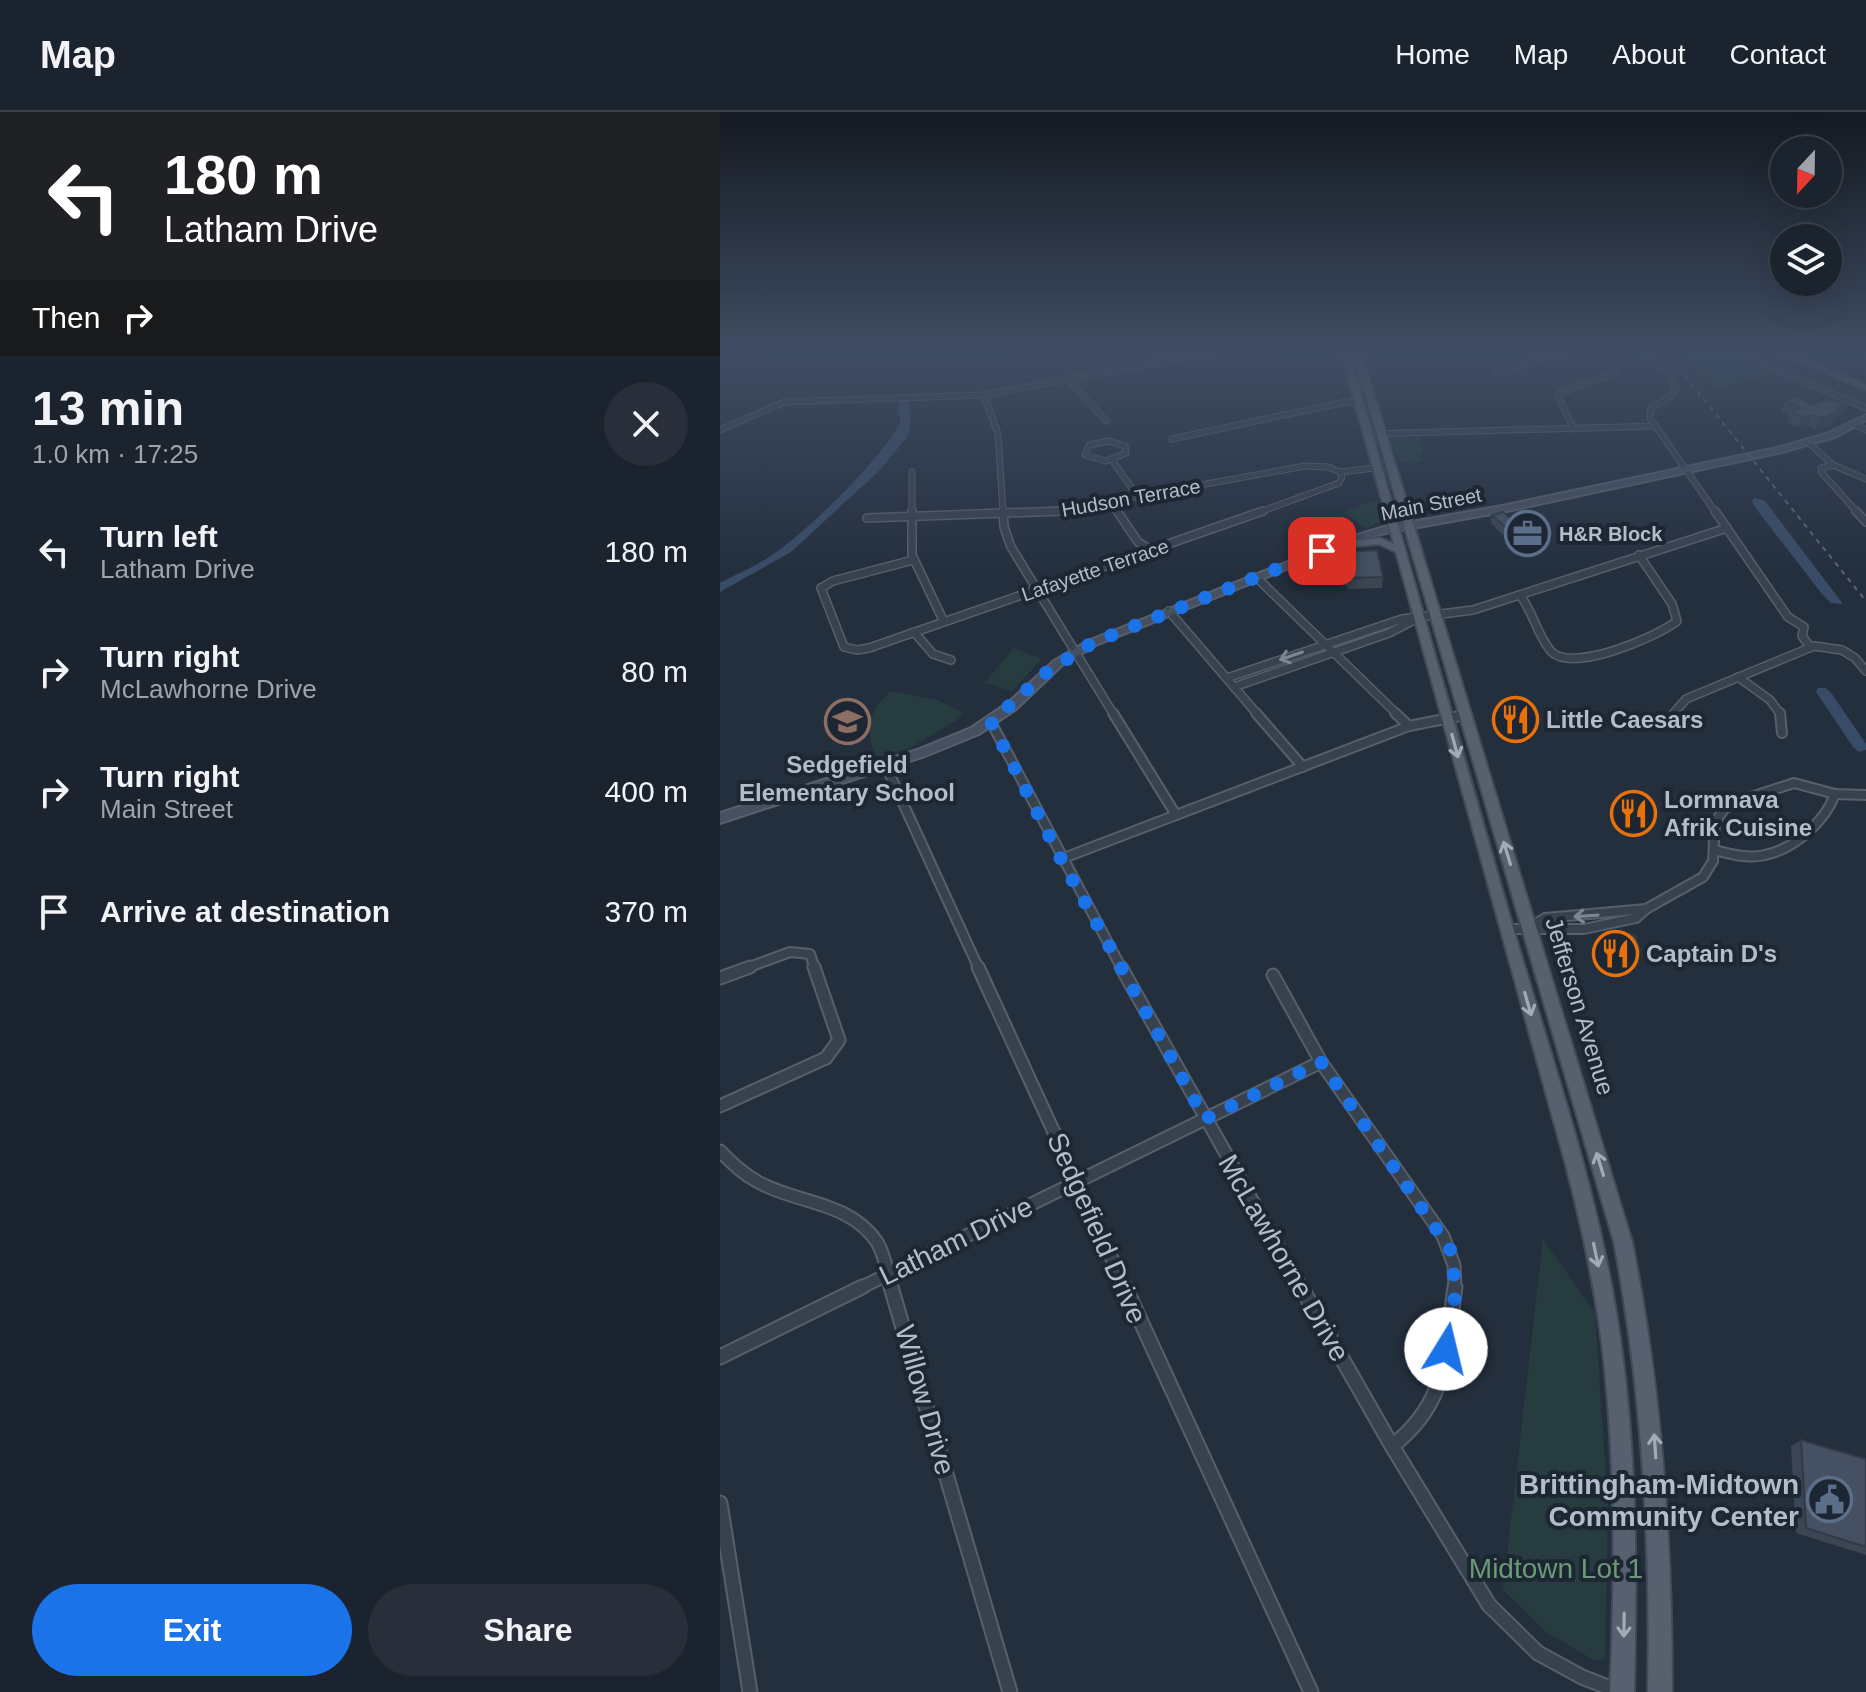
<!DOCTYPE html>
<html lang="en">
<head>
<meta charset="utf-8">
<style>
  body { margin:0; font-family:Arial,sans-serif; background:#282f3a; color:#f1f3f6; height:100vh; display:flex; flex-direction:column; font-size:30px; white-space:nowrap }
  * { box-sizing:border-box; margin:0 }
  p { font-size:26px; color:#a0a4aa }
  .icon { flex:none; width:44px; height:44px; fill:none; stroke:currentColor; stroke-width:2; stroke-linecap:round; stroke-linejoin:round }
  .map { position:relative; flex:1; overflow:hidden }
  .side { display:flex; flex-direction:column; background:#1b232e; width:720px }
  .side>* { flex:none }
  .guide { background:#202124; color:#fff; overflow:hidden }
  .needle { width:52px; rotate:202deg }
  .tools { position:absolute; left:1050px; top:24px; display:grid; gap:16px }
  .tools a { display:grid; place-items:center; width:72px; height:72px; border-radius:50%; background:#1b232e; box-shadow:0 8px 32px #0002,0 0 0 2px #39404a; font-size:40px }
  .pin { position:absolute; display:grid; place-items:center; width:68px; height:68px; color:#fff; margin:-34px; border-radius:16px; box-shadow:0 4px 12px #0006 }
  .me { position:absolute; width:88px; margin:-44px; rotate:9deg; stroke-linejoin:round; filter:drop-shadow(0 0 6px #0008) }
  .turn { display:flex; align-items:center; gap:28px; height:168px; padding:0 32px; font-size:36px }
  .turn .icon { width:104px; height:104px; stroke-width:2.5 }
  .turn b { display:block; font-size:56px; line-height:68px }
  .then { display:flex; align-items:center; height:76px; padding:0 32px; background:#0003; gap:16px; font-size:30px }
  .round { display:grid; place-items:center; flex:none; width:84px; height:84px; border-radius:42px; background:#282f3a }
  .head { display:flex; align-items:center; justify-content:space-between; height:136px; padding:0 32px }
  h1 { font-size:48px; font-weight:700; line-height:60px }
  .cta { display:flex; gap:16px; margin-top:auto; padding:16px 32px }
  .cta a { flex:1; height:92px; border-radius:48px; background:#1a73e8; color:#fff; font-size:32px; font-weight:700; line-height:92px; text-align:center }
  .cta a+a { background:#282f3a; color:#f1f3f6 }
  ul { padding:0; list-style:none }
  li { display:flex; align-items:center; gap:24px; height:120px; padding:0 32px }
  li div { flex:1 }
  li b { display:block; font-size:30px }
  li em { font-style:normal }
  header { display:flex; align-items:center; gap:48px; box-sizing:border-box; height:112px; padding:0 40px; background:#1b232e; border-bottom:2px solid #39404a }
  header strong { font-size:38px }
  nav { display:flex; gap:44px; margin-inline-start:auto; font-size:28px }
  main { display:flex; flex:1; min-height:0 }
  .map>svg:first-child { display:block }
</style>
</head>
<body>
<header>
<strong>Map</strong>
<nav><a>Home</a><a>Map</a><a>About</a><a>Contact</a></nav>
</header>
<main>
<section class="side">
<div class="guide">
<div class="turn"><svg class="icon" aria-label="left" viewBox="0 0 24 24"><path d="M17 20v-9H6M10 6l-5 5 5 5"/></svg><div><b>180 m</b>Latham Drive</div></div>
<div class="then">Then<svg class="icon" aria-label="right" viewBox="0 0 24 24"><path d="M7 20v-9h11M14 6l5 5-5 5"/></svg></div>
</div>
<div class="head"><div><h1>13 min</h1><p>1.0 km · 17:25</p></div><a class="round"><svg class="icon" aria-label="close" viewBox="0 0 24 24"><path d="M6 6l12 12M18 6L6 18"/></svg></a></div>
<ul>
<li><svg class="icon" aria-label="left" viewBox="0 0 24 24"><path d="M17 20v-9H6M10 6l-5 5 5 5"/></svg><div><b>Turn left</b><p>Latham Drive</p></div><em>180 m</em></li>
<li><svg class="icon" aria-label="right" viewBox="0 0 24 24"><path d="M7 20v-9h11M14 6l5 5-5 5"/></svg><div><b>Turn right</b><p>McLawhorne Drive</p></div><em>80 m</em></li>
<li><svg class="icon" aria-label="right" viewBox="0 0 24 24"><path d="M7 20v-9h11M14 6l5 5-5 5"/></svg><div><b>Turn right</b><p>Main Street</p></div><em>400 m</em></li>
<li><svg class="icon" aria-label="arrive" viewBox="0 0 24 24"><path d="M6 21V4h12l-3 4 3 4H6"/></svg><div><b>Arrive at destination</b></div><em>370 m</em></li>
</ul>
<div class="cta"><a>Exit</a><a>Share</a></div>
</section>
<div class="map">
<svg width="1146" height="1580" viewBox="0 0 1146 1580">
  <rect width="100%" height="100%" fill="#242f3e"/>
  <g fill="#263c3f">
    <path d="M961,240h51l44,21 -12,3 8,5 -4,2 -13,-4 -40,11z"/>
    <path d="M698,324l6,16 -3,1v5l4,3 -27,1 -8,-25z"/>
    <path d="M658,387l6,21 -19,8 -21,-16z"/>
    <path d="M293,536l29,11 -30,32 -27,-8z"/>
    <path d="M170,579l48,9 24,12 -2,6 -50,30 -35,11c-9,-35 -10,-39 15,-68z"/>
    <path d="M823,1127l52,74 13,196 -3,150 -9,2 -49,-28 -44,-43z"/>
  </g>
  <g fill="#394c67">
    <path d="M188,286l3,19 -3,19 -28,34 -89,82 -71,40v-9c16,-9 34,-16 49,-26 33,-20 118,-103 132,-137l-4,-9 3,-12z"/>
    <path d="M1035,386l10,3 78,103 -12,-1 -9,-9 -68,-88 -2,-6z"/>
    <path d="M1098,576h8l6,6 34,50v6l-7,2 -6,-5 -37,-55z"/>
  </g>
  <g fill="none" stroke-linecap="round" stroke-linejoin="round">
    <defs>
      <g id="minor-far4">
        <path d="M921,240l26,21 9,15 -5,8 -20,12 -1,10 66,95"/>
        <path d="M1016,240l130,56"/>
        <path d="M776,262l69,-22"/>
        <path d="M349,268l37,41"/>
        <path d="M264,283l14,39 5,79"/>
        <path d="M1134,312l12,6"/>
        <path d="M854,317l-15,-31 1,-5 58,-21"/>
        <path d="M0,318l64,-28 200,-7 229,-43"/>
        <path d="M648,322l288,-8"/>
        <path d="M452,327l173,-37 26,-1"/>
        <path d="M389,329l16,5 1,7 -20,8 -21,-6 4,-10z"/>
        <path d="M1088,330l25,23 33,14"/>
        <path d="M392,348l26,37"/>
        <path d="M1113,353l-12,3v4l37,41"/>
        <path d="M192,360v41"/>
        <path d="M391,390l8,11"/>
        <path d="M326,401l259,-47 23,1 12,5 51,-6"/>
        <path d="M537,401l82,-30 3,-6 -2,-5"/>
      </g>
      <g id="minor-far3">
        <path d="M192,399v44l32,67"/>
        <path d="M283,399l1,16 7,20 103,168"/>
        <path d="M397,399l21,31 13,8"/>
        <path d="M995,399l73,106 16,10 -2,9 8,11"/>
        <path d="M1136,399l10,11"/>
        <path d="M147,406l195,-7"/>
        <path d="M193,448l-80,21 -12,7 23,59 13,3 12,-2 394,-137"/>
        <path d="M536,465l142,138"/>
        <path d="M800,483c13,17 17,39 30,55 19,25 107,-13 127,-29l-5,-17 -33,-49"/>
        <path d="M449,499l89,104"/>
        <path d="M194,520l19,22 18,6"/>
        <path d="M1018,565l32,23 11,15"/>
        <path d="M507,566l175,-59 71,-9 254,-82"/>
        <path d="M514,575l155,-54 29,-15"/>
        <path d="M953,602l13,-15 128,-53 28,4 13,8 11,13"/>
      </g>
      <g id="minor-far2">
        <path d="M393,601l63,102"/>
        <path d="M536,601l47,54"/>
        <path d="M675,601l14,13"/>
        <path d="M1060,601l2,20"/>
        <path d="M271,610l131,247"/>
        <path d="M165,652l94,205"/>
        <path d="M994,738c16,4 34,9 51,5 29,-6 60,-33 70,-61"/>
        <path d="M341,747l348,-133 56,-11"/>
        <path d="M809,816l16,-10 101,-9"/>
        <path d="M787,817h77l52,-11 10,-9 57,-32 10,-16 2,-39 10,-14 17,-8 52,-17 41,11 31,1"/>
        <path d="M24,857l46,-17 20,2 5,15"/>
      </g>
      <g id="minor-far1">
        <path d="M258,855l148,322"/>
        <path d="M401,855l181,322"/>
        <path d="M553,863l48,87 122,174 11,29 1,24"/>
        <path d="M0,866l30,-11"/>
        <path d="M0,994l106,-48 13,-18 -25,-73"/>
        <path d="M0,1039c12,12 23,23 38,31 40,22 91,19 119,60 8,13 11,33 15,47"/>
        <path d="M138,1177l463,-227"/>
      </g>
      <g id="minor">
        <path d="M171,1175l119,405"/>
        <path d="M405,1175l186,405"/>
        <path d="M581,1175l91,159 97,159 49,48 44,24 38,15"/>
        <path d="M0,1245l142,-70"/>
        <path d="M672,1334c57,-44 53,-93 63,-159"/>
        <path d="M0,1391l30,189"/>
      </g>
      <path id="secondary" d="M1146,303v5l-31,17 -53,15 -280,60 -117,21 -28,8 -261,104 -34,20 -46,44 -37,25 -54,22 -205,67v-10l197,-63 54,-22 37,-25 46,-42 34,-20 263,-104 33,-10 118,-21 279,-59 48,-14z"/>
      <g id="primary">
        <path d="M621,240h8c55,193 109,387 165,579 37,126 81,251 102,381 21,126 21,253 18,380h-24c5,-110 6,-221 -6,-331 -7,-65 -21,-129 -37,-192l-171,-617 -17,-8 -40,4 -5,-3 5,-3 41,-4 14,6z"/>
        <path d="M633,240h8l271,890c30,149 40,298 40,450h-24c3,-152 -6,-301 -34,-450z"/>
        <path d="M1057,240h11l78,33v5z"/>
      </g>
    </defs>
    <use href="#minor-far4" stroke="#565f6c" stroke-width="7"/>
    <use href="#minor-far3" stroke="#565f6c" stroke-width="10"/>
    <use href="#minor-far2" stroke="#565f6c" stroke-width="12"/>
    <use href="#minor-far1" stroke="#565f6c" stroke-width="15"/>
    <use href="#minor" stroke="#565f6c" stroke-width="17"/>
    <use href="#secondary" stroke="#565f6c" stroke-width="4"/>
    <use href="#primary" stroke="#414a57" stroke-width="4"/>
    <use href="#minor-far4" stroke="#38414e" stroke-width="5"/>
    <use href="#minor-far3" stroke="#38414e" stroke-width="7"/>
    <use href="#minor-far2" stroke="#38414e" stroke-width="8"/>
    <use href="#minor-far1" stroke="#38414e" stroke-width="11"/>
    <use href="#minor" stroke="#38414e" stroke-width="13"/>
    <use href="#secondary" fill="#465061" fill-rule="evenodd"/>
    <use href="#primary" fill="#56606e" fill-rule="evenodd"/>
    <path stroke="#5a6575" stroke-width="2" stroke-dasharray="5 5" stroke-linecap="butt" d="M946,240l200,249"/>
  </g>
  <g fill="#3b4654">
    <path d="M1065,289l27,4 36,-1 -4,10 -8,3 -1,4 -5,3 -15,5 -7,-3 -10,2 -11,-6 3,-7 -9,-4z"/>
    <path d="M772,403l22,7v-3l33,16 -2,8 -12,3 -18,-16v3l-12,2 -12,-12z"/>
    <path d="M622,440l41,25 -1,11 -34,1 -5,-7z"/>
    <path d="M783,597l26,8 -1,6 -23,1 -3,-9z"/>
    <path d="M880,824l40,14 -6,12h-31l-7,-18z"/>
    <path d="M1081,1328l65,19v96l-70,-22 -5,-87z"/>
  </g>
  <g fill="#303945">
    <path d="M1128,292l-4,10 -8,3 -1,4 -5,3 -15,5 4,-11 15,-10z"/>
    <path d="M1092,303l-4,11 -10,2 4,-11z"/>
    <path d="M796,412l-1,9 -12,2 2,-8z"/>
    <path d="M827,423l-2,8 -12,3 1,-8z"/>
  </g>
  <g fill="#455162" stroke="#303945" stroke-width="2">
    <path d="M1076,285l16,8 13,-5 23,4 -14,4 5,3 -4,2 -16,5 -7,-3 -10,2 -11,-5 9,-4 -15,-7z"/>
    <path d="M783,400l13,12 -11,3 -13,-12z"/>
    <path d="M806,404l21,19 -13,3 -20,-19z"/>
    <path d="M657,438l6,27 -34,1 -5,-8h2l-4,-18z"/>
    <path d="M806,596l3,9 -23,1 -3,-9z"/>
    <path d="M910,822l5,2 5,14 -2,4h-32l-6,-18z"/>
    <path d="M1081,1328l65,19v88l-60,-19z"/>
  </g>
  <defs><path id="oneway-shaft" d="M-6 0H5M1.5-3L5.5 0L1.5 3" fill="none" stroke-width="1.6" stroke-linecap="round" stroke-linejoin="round" transform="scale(2)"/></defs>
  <g stroke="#7c8592">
    <use href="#oneway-shaft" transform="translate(571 544) rotate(161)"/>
    <use href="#oneway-shaft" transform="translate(866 804) rotate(176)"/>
  </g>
  <g stroke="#a1aab7">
    <use href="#oneway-shaft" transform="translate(735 634) rotate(75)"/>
    <use href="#oneway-shaft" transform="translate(787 741) rotate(-107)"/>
    <use href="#oneway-shaft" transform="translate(808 892) rotate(74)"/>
    <use href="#oneway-shaft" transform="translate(880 1052) rotate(-107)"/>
    <use href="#oneway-shaft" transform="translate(876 1143) rotate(78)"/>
    <use href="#oneway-shaft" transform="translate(935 1334) rotate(-94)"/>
    <use href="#oneway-shaft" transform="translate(904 1513) rotate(91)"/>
  </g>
  <linearGradient id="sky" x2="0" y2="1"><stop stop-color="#141a22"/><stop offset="0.52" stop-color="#3f4d63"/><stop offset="1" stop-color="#3f4d63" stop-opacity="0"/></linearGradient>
  <rect width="1146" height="461" fill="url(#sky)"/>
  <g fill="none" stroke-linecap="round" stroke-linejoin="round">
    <path stroke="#1a73e8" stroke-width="14" stroke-dasharray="0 25.2" d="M602,439l-230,92 -45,29 -56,50 70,137 144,260 116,-57 129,187 6,41 -10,59"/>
  </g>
  <defs>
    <symbol id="office-ring" viewBox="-11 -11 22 22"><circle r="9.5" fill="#1d2633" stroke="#5c6f8a" stroke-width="1.5"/><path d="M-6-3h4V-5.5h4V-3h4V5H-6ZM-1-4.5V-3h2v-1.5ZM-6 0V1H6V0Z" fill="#5c6f8a"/></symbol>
    <symbol id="restaurant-ring" viewBox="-11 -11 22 22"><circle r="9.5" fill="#1d2633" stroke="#e8710a" stroke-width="1.5"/><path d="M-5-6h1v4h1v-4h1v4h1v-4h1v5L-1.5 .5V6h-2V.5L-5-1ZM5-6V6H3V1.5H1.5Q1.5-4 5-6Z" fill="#e8710a"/></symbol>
    <symbol id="school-ring" viewBox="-11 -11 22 22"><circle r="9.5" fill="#1d2633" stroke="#8d6e63" stroke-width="1.5"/><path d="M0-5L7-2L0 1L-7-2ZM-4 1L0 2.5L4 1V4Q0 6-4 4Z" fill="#8d6e63"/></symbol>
    <symbol id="civic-ring" viewBox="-11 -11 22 22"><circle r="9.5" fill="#1d2633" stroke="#5c6f8a" stroke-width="1.5"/><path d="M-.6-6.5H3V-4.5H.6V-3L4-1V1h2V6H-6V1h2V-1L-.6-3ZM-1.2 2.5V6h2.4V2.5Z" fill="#5c6f8a"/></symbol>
  </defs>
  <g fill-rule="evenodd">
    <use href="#office-ring" x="782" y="396" width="51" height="51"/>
    <use href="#restaurant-ring" x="770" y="582" width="51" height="51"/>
    <use href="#school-ring" x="102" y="584" width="51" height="51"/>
    <use href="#restaurant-ring" x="888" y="676" width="51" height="51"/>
    <use href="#restaurant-ring" x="870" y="816" width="51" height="51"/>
    <use href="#civic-ring" x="1084" y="1362" width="51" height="51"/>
  </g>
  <g text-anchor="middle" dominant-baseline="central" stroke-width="8" stroke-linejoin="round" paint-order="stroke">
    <g font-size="20" fill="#b4bcc9" stroke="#1d2633">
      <text transform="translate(411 386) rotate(-10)">Hudson Terrace</text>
      <text transform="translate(711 392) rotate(-11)">Main Street</text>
      <text transform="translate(375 458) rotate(-19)">Lafayette Terrace</text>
    </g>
    <g font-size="20" font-weight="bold" fill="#b4bcc9" stroke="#1d2633" text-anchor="start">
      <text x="839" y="422">H&amp;R Block</text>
    </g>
    <g font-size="24" font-weight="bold" fill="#b4bcc9" stroke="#1d2633" text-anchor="start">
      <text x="826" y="607">Little Caesars</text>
      <text x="127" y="652" text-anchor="middle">Sedgefield<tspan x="127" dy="28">Elementary School</tspan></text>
      <text x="944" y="687">Lormnava<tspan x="944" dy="28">Afrik Cuisine</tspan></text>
      <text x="926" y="841">Captain D's</text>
    </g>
    <g font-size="24" fill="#b4bcc9" stroke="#1d2633">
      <text transform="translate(860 894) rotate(73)">Jefferson Avenue</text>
    </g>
    <g font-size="28" fill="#b4bcc9" stroke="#1d2633">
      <text transform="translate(377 1116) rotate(66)">Sedgefield Drive</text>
      <text transform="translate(236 1129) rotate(-26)">Latham Drive</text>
      <text transform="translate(564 1146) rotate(60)">McLawhorne Drive</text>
      <text transform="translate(205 1288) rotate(74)">Willow Drive</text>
    </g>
    <g font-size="28" font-weight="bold" fill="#b4bcc9" stroke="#1d2633" text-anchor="end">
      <text x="1079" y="1372">Brittingham-Midtown<tspan x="1079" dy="32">Community Center</tspan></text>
    </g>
    <g font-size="28" fill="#6b9a76" stroke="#1d2633">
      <text x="836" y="1456">Midtown Lot 1</text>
    </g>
  </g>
</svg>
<div class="tools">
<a><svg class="needle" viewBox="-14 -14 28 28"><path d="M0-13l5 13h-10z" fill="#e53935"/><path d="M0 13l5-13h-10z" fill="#a0a4aa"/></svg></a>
<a><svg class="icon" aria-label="layers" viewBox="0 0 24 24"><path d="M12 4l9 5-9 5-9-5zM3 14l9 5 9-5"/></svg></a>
</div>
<div class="pin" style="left:602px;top:439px;background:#d93025"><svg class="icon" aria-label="arrive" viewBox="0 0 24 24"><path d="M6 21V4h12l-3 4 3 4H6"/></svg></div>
<svg class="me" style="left:726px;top:1237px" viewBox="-20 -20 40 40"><circle r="19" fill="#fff"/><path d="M0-13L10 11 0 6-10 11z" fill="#1a73e8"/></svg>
</div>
</main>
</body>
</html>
